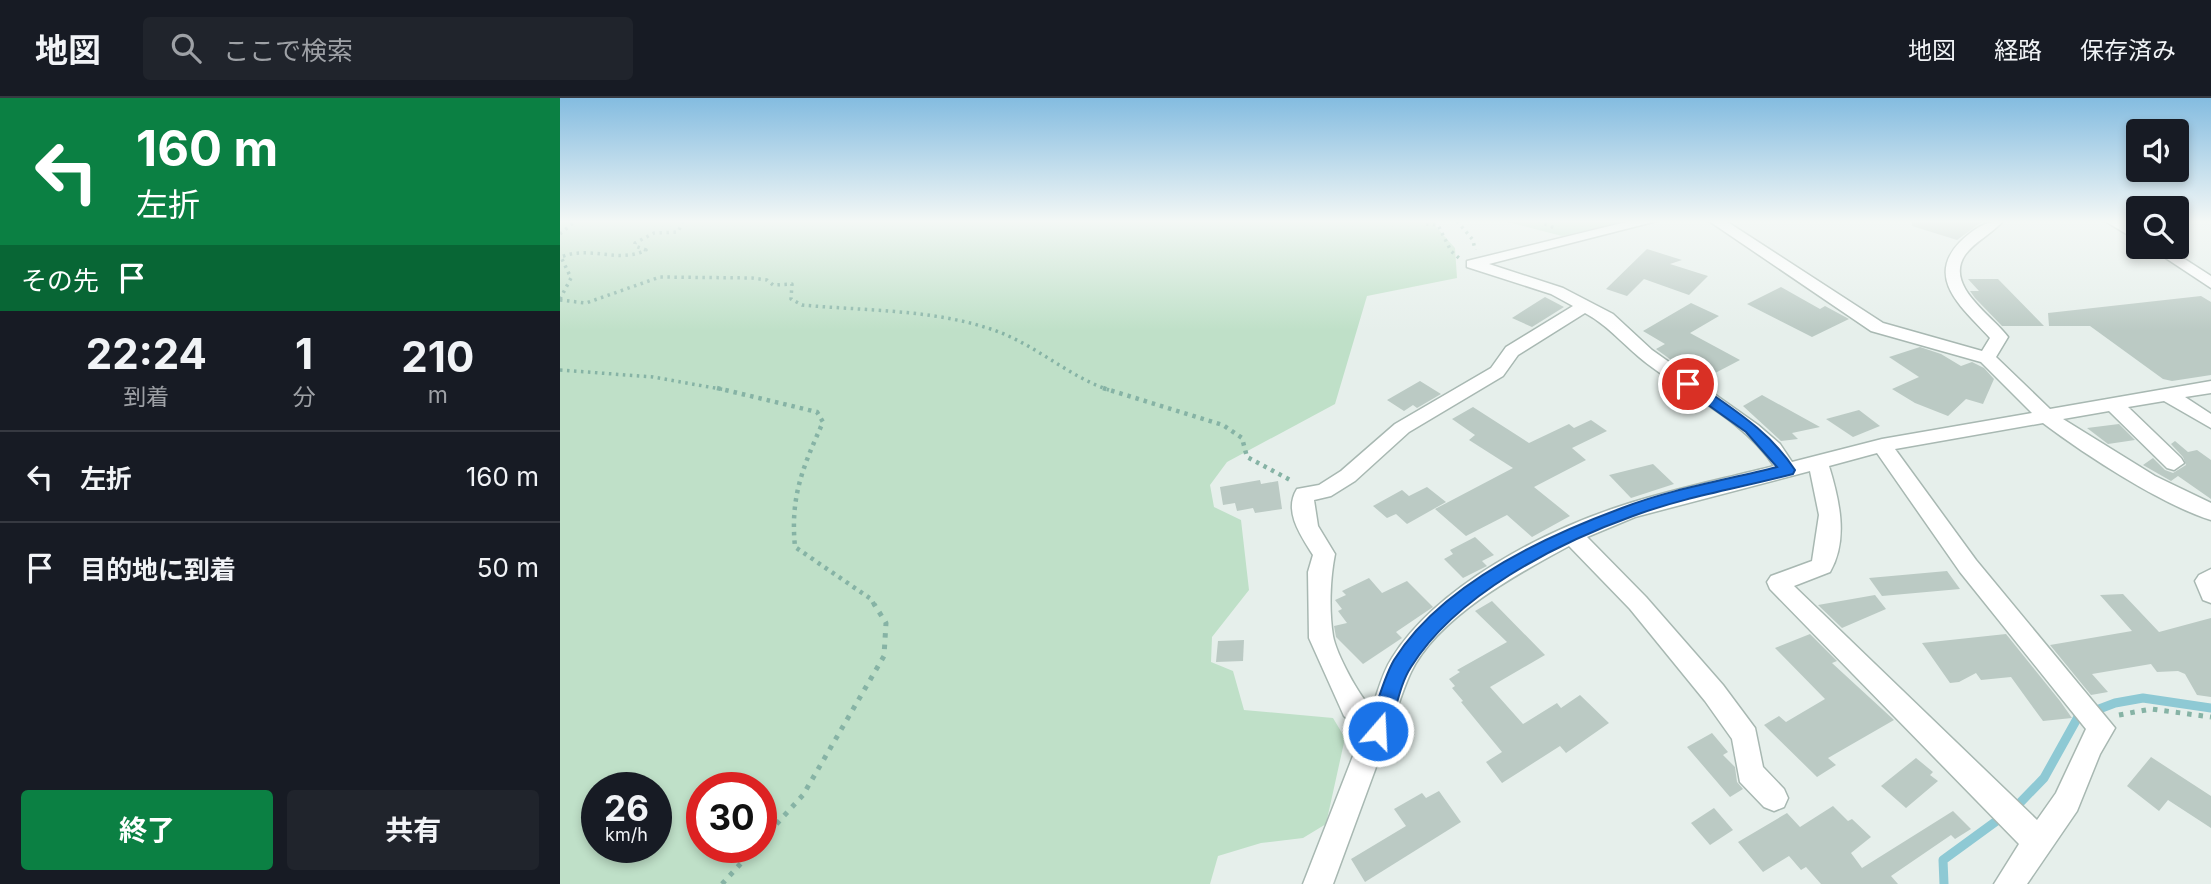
<!DOCTYPE html>
<html lang="ja">
<head>
<meta charset="utf-8">
<style>
  body { margin:0; font-family:Inter,"Noto Sans JP",sans-serif; background:#20242c; color:#f1f3f6; height:100vh; display:flex; flex-direction:column; font-size:26px; white-space:nowrap }
  * { box-sizing:border-box; margin:0 }
  p { font-size:23px; color:#9ea1a6 }
  .icon { flex:none; width:38px; height:38px; fill:none; stroke:currentColor; stroke-width:2; stroke-linecap:round; stroke-linejoin:round }
  .map { position:relative; flex:1; overflow:hidden }
  .panel { display:flex; flex-direction:column; background:#171b24; width:560px }
  .panel>* { flex:none }
  .guide { background:#0b8043; color:#fff; overflow:hidden }
  .buttons { position:absolute; left:1566px; top:21px; display:grid; gap:14px }
  .buttons a { display:grid; place-items:center; width:63px; height:63px; border-radius:7px; background:#171b24; box-shadow:0 4px 10px #0003; font-size:35px }
  .speed { position:absolute; left:21px; top:674px; display:flex; gap:14px; font-size:35px; font-weight:700; text-align:center }
  .speed>* { display:grid; place-content:center; width:91px; height:91px; border-radius:50%; background:#171b24; box-shadow:0 4px 10px #0003; line-height:1 }
  .speed small { font-size:18px; font-weight:400 }
  .speed .limit { border:10px solid #d22; background:#fff; color:#111 }
  .pin { position:absolute; display:grid; place-items:center; width:60px; height:60px; color:#fff; margin:-30px; border:4px solid #fff; border-radius:50%; box-shadow:0 2px 7px #0007 }
  .me { position:absolute; width:77px; margin:-38px; rotate:19deg; stroke-linejoin:round; filter:drop-shadow(0 0 5px #0008) }
  .turn { display:flex; align-items:center; gap:24px; height:147px; padding:0 21px; font-size:32px }
  .turn .icon { width:91px; height:91px; stroke-width:2.5 }
  .turn b { display:block; font-size:49px; line-height:60px }
  .then { display:flex; align-items:center; height:66px; padding:0 21px; background:#0003; gap:14px; font-size:26px }
  .eta { display:flex; justify-content:space-evenly; align-items:center; height:119px; text-align:center }
  .eta b { font-size:42px; font-weight:700; line-height:49px }
  .cta { display:flex; gap:14px; margin-top:auto; padding:14px 21px }
  .cta a { flex:1; height:80px; border-radius:7px; background:#0b8043; color:#fff; font-size:28px; font-weight:700; line-height:80px; text-align:center }
  .cta a+a { background:#20242c; color:#f1f3f6 }
  ul { padding:0; list-style:none }
  li { display:flex; align-items:center; gap:21px; height:91px; padding:0 21px; border-top:2px solid #363941 }
  li div { flex:1 }
  li b { display:block; font-size:26px }
  li em { font-style:normal }
  header { display:flex; align-items:center; gap:42px; box-sizing:border-box; height:98px; padding:0 35px; background:#171b24; border-bottom:2px solid #363941 }
  header strong { font-size:33px }
  nav { display:flex; gap:38px; margin-inline-start:auto; font-size:24px }
  .search { width:490px; height:63px; background:#20242c; display:flex; align-items:center; gap:18px; box-sizing:border-box; padding:0 24px; border-radius:7px; color:#9ea1a6; font-size:26px }
  main { display:flex; flex:1; min-height:0 }
  .map>svg:first-child { display:block }
</style>
</head>
<body>
<header>
<strong>地図</strong>
<div class="search"><svg class="icon" aria-label="search" viewBox="0 0 24 24"><circle cx="10" cy="10" r="6"/><path d="M15 15l6 6"/></svg>ここで検索</div>
<nav><a>地図</a><a>経路</a><a>保存済み</a></nav>
</header>
<main>
<section class="panel">
<div class="guide">
<div class="turn"><svg class="icon" aria-label="left" viewBox="0 0 24 24"><path d="M17 20v-9H6M10 6l-5 5 5 5"/></svg><div><b>160 m</b>左折</div></div>
<div class="then">その先<svg class="icon" aria-label="arrive" viewBox="0 0 24 24"><path d="M6 21V4h12l-3 4 3 4H6"/></svg></div>
</div>
<div class="eta">
<div><b>22:24</b><p>到着</p></div>
<div><b>1</b><p>分</p></div>
<div><b>210</b><p>m</p></div>
</div>
<ul>
<li><svg class="icon" aria-label="left" viewBox="0 0 24 24"><path d="M17 20v-9H6M10 6l-5 5 5 5"/></svg><div><b>左折</b></div><em>160 m</em></li>
<li><svg class="icon" aria-label="arrive" viewBox="0 0 24 24"><path d="M6 21V4h12l-3 4 3 4H6"/></svg><div><b>目的地に到着</b></div><em>50 m</em></li>
</ul>
<div class="cta"><a>終了</a><a>共有</a></div>
</section>
<div class="map">
<svg width="1651" height="786" viewBox="0 0 1651 786">
  <rect width="100%" height="100%" fill="#e6efeb"/>
  <g fill="#bfe0c8" fill-rule="evenodd">
    <path d="M0,123h871l24,27 2,30 -90,18 -32,108 -108,58 -17,23 4,22 27,13 8,70 -37,47 -1,25 22,9 11,39 89,8 12,20 -19,86 -23,14 -42,5 -43,13 -8,28h-650zM37,690h59v59h-59zM142,690h59v59h-59z"/>
    <path d="M943,123h125l-66,15z"/>
  </g>
  <g fill="none" stroke-linecap="round" stroke-linejoin="round">
    <g stroke="#8ec9d4" stroke-width="9">
      <path d="M1455,710l29,-30 34,-61 37,-14 28,-5 68,10"/>
      <path d="M1384,786l-1,-24 59,-43"/>
    </g>
  </g>
  <g fill="#bbcac4">
    <path d="M1352,123h71l-26,19 -45,-14z"/>
    <path d="M1087,151l35,11 -12,4 38,12 -19,19 -45,-16 -17,17 -21,-7z"/>
    <path d="M1408,181h30l46,47h-42l-27,-28 -5,-7h9z"/>
    <path d="M1221,189l39,22 5,-3 24,13 -37,18 -65,-33z"/>
    <path d="M1641,198l10,6v73l-39,6 -9,-2 -73,-53h-41l-1,-13z"/>
    <path d="M985,199l19,10 -32,20 -20,-9z"/>
    <path d="M1131,205l28,13 -29,17 50,27 -40,21 -44,-32 9,-5 -22,-13z"/>
    <path d="M1360,249l21,7 20,12 11,-4 12,6 10,11 -11,25 -17,-5 -18,17 -33,-13 -23,-14 27,-12 -30,-20z"/>
    <path d="M860,283l21,13 -24,14 -4,-3 -9,6 -17,-11z"/>
    <path d="M1202,297l58,32 -28,6 6,6 -17,2 -38,-35z"/>
    <path d="M913,309l56,36 40,-19 5,4 17,-8 16,11 -35,17 14,12 -52,27 36,29 -38,21 -25,-22 -41,21 -31,-27 78,-41 -44,-28 6,-5 -23,-16z"/>
    <path d="M1299,312l21,16 -27,11 -27,-18z"/>
    <path d="M1559,326l16,16 -27,4 -21,-16z"/>
    <path d="M1615,343l13,11 9,-2 14,10v39l-33,-23 -7,5 -28,-16 10,-7 12,12 8,3 13,-8 -3,-8 -12,-13z"/>
    <path d="M1093,366l21,20 -43,14 -22,-23z"/>
    <path d="M700,382l1,4 17,-3 4,28 -27,4 -2,-5 -16,3 -2,-8 -12,2 -3,-18z"/>
    <path d="M867,389l19,15 -39,22 -11,-10 -9,4 -14,-12 29,-16 7,6z"/>
    <path d="M915,439l19,18 -12,6 5,5 -24,12 -19,-19 9,-5 -3,-4z"/>
    <path d="M1387,473l13,18 -78,7 -13,-18z"/>
    <path d="M809,480l13,15 25,-12 26,26 -37,25 6,6 -39,26 -27,-27 -2,-11 13,-3 -9,-12 4,-2 -7,-9 11,-5 -4,-4z"/>
    <path d="M1563,496l36,38 52,-14v79l-14,-2 -12,-21 -7,-3 -21,1 -6,-8 -59,10 16,18 -17,3 -41,-50 82,-14 -32,-36z"/>
    <path d="M1315,497l11,14 -44,19 -24,-23z"/>
    <path d="M932,503l53,54 -55,32 33,37 34,-21 4,5 19,-13 29,28 -43,30 -6,-7 -58,37 -16,-21 16,-10 -41,-50 2,-1 -11,-13 3,-2 -6,-7 11,-7 -3,-2 50,-28 -32,-31z"/>
    <path d="M1250,536l27,27 -5,2 62,57 -66,38 8,7 -19,12 -53,-52 15,-9 7,6 39,-23 -50,-51z"/>
    <path d="M1446,536l54,67 12,17 -29,3 -32,-44 -30,3 -5,-7 -17,9 -9,1 -28,-40z"/>
    <path d="M684,542l-1,21 -27,1 2,-21z"/>
    <path d="M1152,635l16,19 -5,3 12,12 2,15 6,7 -13,8 -43,-50z"/>
    <path d="M1591,659l60,39v32l-43,-28 -9,11 -32,-25z"/>
    <path d="M1356,660l17,14 -3,3 8,6 -32,27 -25,-22z"/>
    <path d="M879,693l22,31 -96,60 -14,-23 55,-33 -12,-17 28,-16 4,5z"/>
    <path d="M1273,708l15,15 4,-2 19,18 -20,16 11,15 91,-57 18,18 -16,10 -4,-4 -60,41 7,8h-77l-15,-17 -5,3 -12,-14 -26,16 -25,-30 49,-29 13,14z"/>
    <path d="M1154,710l19,22 -23,15 -19,-22z"/>
  </g>
  <g fill="none" stroke-linecap="round" stroke-linejoin="round">
    <defs>
      <g id="minor">
        <path d="M1070,123h27l-168,43 74,24 50,26 39,36 106,75 22,19 12,18 90,-23 150,-26 -51,-51 -110,-31 -162,-110h17l157,102 99,28 8,-13c-26,-29 -66,-59 -30,-96 14,-13 24,-21 43,-21 -11,13 -28,20 -38,34 -21,31 27,60 43,82l-12,20 54,52 161,-28v12l-26,4 26,17v14l-47,-27 -36,6 53,51 3,5 -10,7 -7,-2 -58,-57 -46,8 92,57 56,27v17c-49,-15 -127,-66 -168,-97l-148,26 81,111 139,168 -15,26 -23,57 -50,73h-33l25,-40 -249,-255 -3,-7 4,-6 41,-15 7,-46 -9,-44 -175,46 -48,20 59,60 77,88 32,43 8,39 21,22 4,9 -4,9 -10,4 -10,-4 -24,-25 -8,-43 -27,-38 -75,-92 -61,-63c-52,28 -131,71 -158,126 -8,17 -14,37 -20,55l1,4 -6,9 -53,144h-30l59,-151 -18,-17 -35,-78 -1,-66 5,-17c-12,-19 -30,-44 -16,-66l22,-4 22,-14 54,-47 96,-56 15,-21 67,-41 -22,-12 -84,-27v-6zM1025,215c21,11 36,29 54,44 43,36 104,61 135,109 -50,13 -101,23 -150,39 -79,25 -187,81 -232,153 -10,15 -14,34 -20,50 -13,-11 -36,-55 -39,-72 -4,-25 -3,-57 2,-82l-17,-28 -4,-26 17,-4 24,-15 54,-49 94,-56 15,-21zM1317,355l83,119 126,157 -30,64 -19,27 -243,-234 36,-14c19,-33 9,-73 -1,-106z"/>
        <path d="M1545,123h18l15,10v10z"/>
        <path d="M1589,149h17l45,29v12z"/>
        <path d="M1651,471v34l-8,-3 -8,-19 4,-6z"/>
      </g>
    </defs>
    <use href="#minor" stroke="#a8b8b2" stroke-width="3"/>
    <g stroke="#86b3a5" stroke-width="3.5" stroke-dasharray="2.5 4.5" stroke-linecap="butt">
      <path d="M897,123l16,19 2,10"/>
      <path d="M978,123l17,7"/>
      <path d="M866,126l12,1 13,26 8,7"/>
      <path d="M0,136l13,-11 -3,-2"/>
      <path d="M0,201l11,-21 -10,-21c29,-12 57,7 85,-7l-11,-4v-3l19,-10 24,-1 5,-11"/>
      <path d="M0,202l26,3 74,-26 92,1 15,2 6,5 19,-1 -1,15 11,6c65,6 136,4 197,27 39,15 71,45 110,58"/>
      <path d="M0,272l93,7 73,13"/>
    </g>
    <g stroke="#86b3a5" stroke-width="4.5" stroke-dasharray="3.5 5" stroke-linecap="butt">
      <path d="M157,290l100,24 6,10c-20,45 -33,74 -28,125l76,52 4,7"/>
      <path d="M543,290l120,37 19,13 5,19 45,24"/>
    </g>
    <g stroke="#86b3a5" stroke-width="5" stroke-dasharray="4.5 7" stroke-linecap="butt">
      <path d="M1559,617l32,-6 60,8"/>
      <path d="M201,743l42,-46 81,-139 2,-33 -12,-19"/>
      <path d="M162,786l34,-37"/>
    </g>
    <use href="#minor" fill="#fff" fill-rule="evenodd"/>
  </g>
  <linearGradient id="sky" x2="0" y2="1"><stop stop-color="#84bce0"/><stop offset="0.53" stop-color="#f4f8f6"/><stop offset="1" stop-color="#f4f8f6" stop-opacity="0"/></linearGradient>
  <rect width="1651" height="233" fill="url(#sky)"/>
  <path fill="#1a73e8" stroke="#114b97" stroke-width="2" d="M1123,283h10c38,27 77,50 102,89l-2,4c-53,14 -109,23 -160,42 -78,28 -177,79 -222,151 -13,20 -15,48 -25,70l-8,3 -7,-3 -3,-6c8,-22 14,-50 26,-71 46,-74 149,-123 228,-152 49,-19 104,-28 155,-41l-31,-35 -63,-45z"/>
</svg>
<div class="buttons">
<a><svg class="icon" aria-label="sound" viewBox="0 0 24 24"><path d="M4 9h4l5-4v14l-5-4H4zM17 9q2 3 0 6"/></svg></a>
<a><svg class="icon" aria-label="search" viewBox="0 0 24 24"><circle cx="10" cy="10" r="6"/><path d="M15 15l6 6"/></svg></a>
</div>
<div class="speed"><div>26<small>km/h</small></div><div class="limit">30</div></div>
<div class="pin" style="left:1128px;top:286px;background:#d93025"><svg class="icon" aria-label="arrive" viewBox="0 0 24 24"><path d="M6 21V4h12l-3 4 3 4H6"/></svg></div>
<svg class="me" style="left:818px;top:633px" viewBox="-20 -20 40 40"><circle r="17" fill="#1a73e8" stroke="#fff" stroke-width="3"/><path d="M0-11L8 9 0 5-8 9z" fill="#fff"/></svg>
</div>
</main>
</body>
</html>
